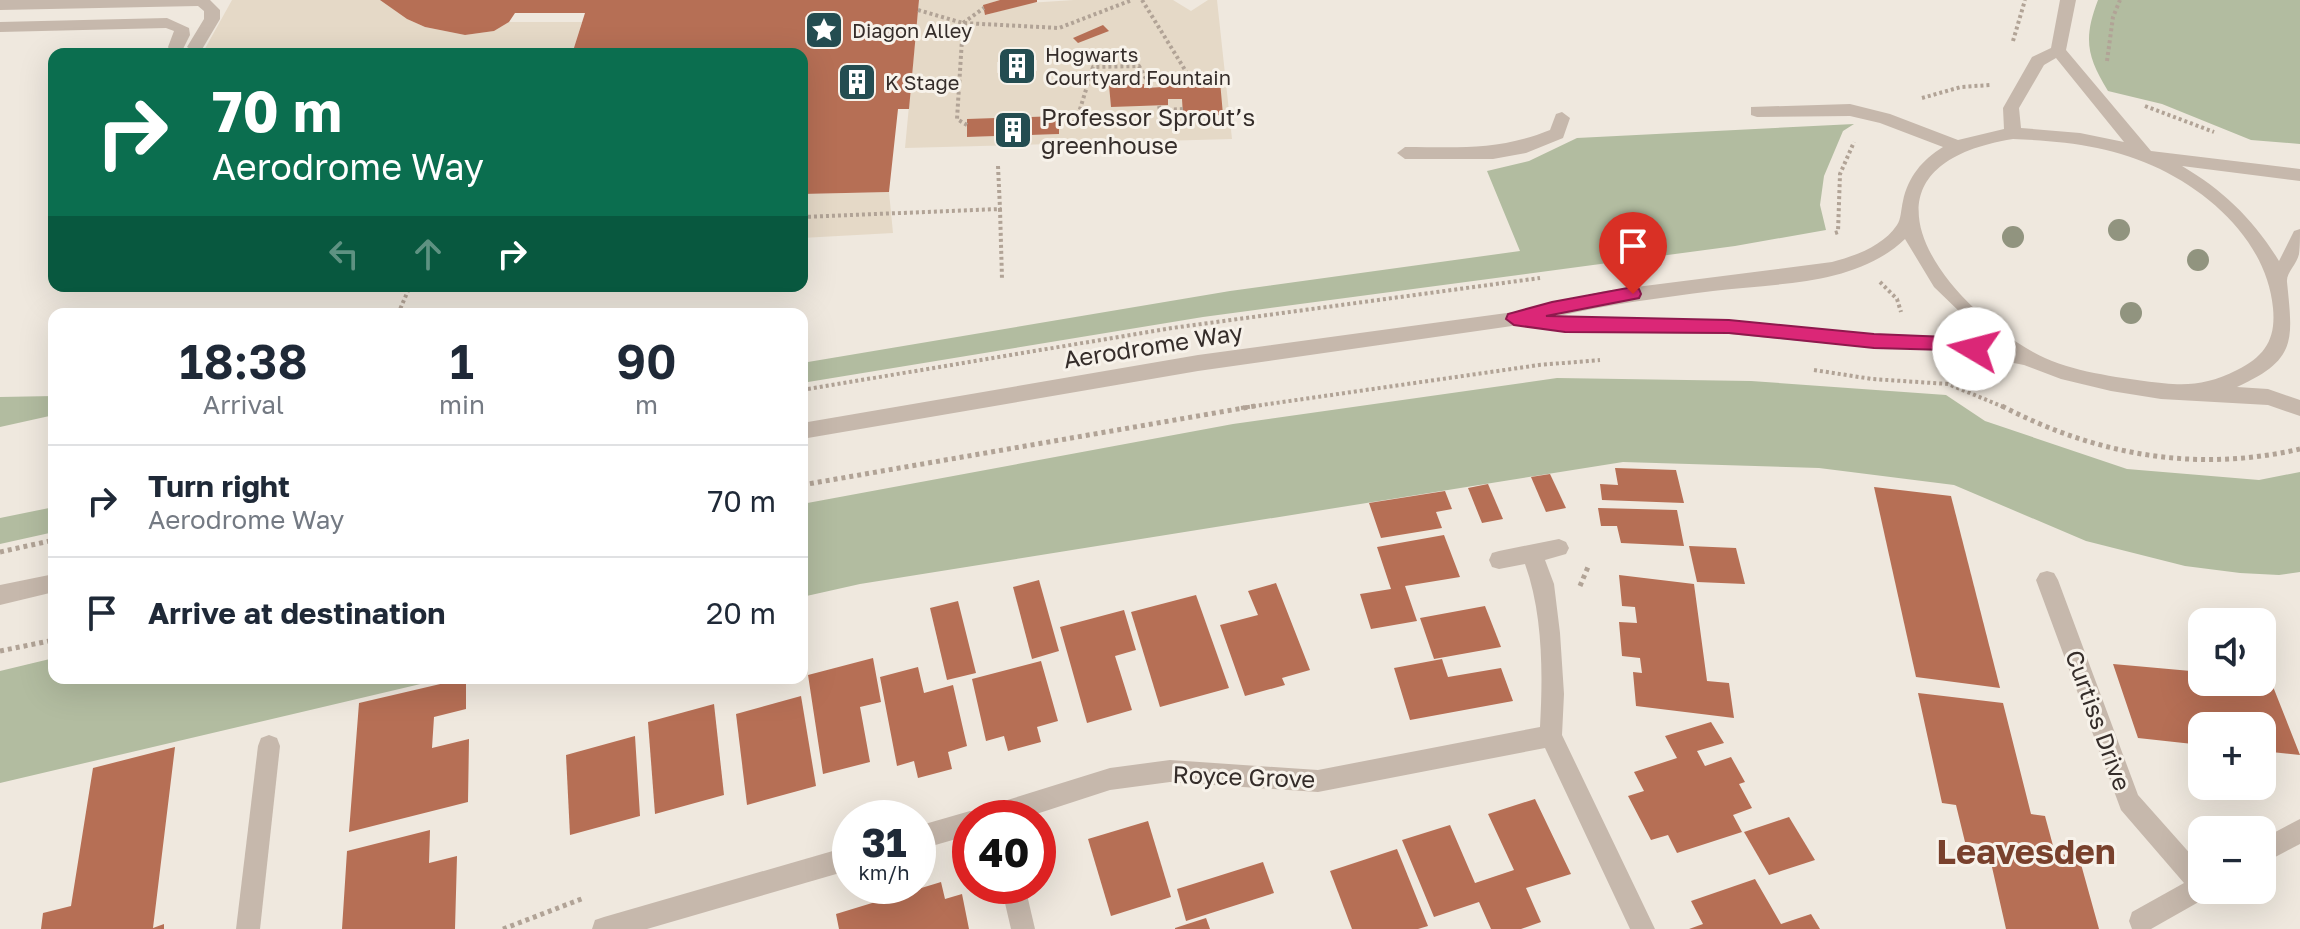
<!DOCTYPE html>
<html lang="en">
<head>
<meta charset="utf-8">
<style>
  body { margin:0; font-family:"Golos Text",sans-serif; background:#f2f2f3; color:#1f2937; height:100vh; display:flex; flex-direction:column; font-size:30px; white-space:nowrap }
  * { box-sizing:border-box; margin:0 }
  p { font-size:26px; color:#747a83 }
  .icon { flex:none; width:44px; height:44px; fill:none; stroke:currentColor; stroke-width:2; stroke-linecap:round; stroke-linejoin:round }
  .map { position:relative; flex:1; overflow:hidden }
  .drawer { position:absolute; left:48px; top:308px; width:760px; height:376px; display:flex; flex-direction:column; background:#fff; border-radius:16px; box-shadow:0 8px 32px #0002 }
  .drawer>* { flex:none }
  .guide { position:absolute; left:48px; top:48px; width:760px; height:244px; border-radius:16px; box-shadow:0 8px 32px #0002; background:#0b6e4f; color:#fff; overflow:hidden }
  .controls { position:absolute; left:2188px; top:608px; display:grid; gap:16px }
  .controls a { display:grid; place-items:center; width:88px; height:88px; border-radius:16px; background:#fff; box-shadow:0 8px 32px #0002; font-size:40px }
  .speed { position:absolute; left:832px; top:800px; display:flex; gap:16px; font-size:40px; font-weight:700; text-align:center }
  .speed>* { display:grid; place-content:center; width:104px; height:104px; border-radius:50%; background:#fff; box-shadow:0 8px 32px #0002; line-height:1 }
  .speed small { font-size:20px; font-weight:400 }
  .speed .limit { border:12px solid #d22; background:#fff; color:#111 }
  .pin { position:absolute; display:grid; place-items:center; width:68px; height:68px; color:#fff; margin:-82px -34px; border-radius:50% 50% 50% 0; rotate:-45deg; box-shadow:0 0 8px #0007 }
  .pin .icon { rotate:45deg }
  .me { position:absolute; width:88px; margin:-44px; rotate:278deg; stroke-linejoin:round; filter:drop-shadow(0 0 6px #0008) }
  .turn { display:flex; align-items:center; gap:28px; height:168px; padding:0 32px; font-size:36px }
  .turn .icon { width:104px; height:104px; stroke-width:2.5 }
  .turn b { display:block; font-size:56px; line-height:68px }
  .lanes { display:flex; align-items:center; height:76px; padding:0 32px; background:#0003; justify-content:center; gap:40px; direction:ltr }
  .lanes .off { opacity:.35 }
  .eta { display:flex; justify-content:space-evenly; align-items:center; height:136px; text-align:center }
  .eta b { font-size:48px; font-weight:600; line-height:56px }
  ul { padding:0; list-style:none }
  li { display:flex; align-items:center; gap:24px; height:112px; padding:0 32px; border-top:2px solid #e0e1e3 }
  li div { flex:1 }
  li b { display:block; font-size:30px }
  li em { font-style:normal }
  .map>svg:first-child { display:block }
</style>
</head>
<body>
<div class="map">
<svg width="2300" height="929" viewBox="0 0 2300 929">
  <rect width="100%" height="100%" fill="#efe8de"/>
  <g fill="#b2bca0">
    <path d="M2098,0h202v144l-49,-4 -89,-36 -54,-13c-21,-34 -25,-52 -10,-91z"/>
    <path d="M1854,124l-11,7 -19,45 -4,29 6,25 -91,16 -532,71 -401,66v-20l428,-72 290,-40 -33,-80 42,-10 48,-23z"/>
    <path d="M1557,378l194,3 195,14 39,26 142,48 132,11 41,-8v100l-21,3 -39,-2 -55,-7 -99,-25 -132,-56 -135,-17 -196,-6 -763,122 -58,13v-93l431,-80z"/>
    <path d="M54,396v19l-54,12v-30z"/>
    <path d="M54,507v25l-54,12v-26z"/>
    <path d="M54,658v20h392l-446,105v-112z"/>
  </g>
  <g fill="#e5d9c7" fill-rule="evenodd">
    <path d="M232,0h149l26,19 18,8 40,8 29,-4 15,-9h73l-10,32h-370z"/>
    <path d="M919,0h81l-16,5 2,10 42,-12 46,-3h99l18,11 17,-11h9l15,139 -327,9zM1010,54h15v6h12v11h-12v9h-15v-8l-13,1v-11l13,-1zM1163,78l37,3 -16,35 -2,-17h-14v6l-57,1 -1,-21 53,2zM967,120l92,14 -92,3z"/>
    <path d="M889,192l4,41 -91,5v-44z"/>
  </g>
  <g fill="#b66f55">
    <path d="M380,0h539l-10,109h-11l-9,83 -87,2v-140h-230l13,-41h-70l-6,9 -15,9 -29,4 -40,-8 -18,-8z"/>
    <path d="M1000,0h37v2l-52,13 -2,-10z"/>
    <path d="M1103,25l6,6 -31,12 -5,-5z"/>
    <path d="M1019,55l3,6 11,2v6l-8,2 -3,6h-8l-6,-8 -8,-1v-4l8,-1 5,-7z"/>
    <path d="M1200,77v4h20l3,34 -40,1 -1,-17h-14v6l-57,2 -2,-22 35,-1v4l19,-1v-9z"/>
    <path d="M1059,116v18l-92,3v-18z"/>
    <path d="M1615,468l61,2 8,33 -82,-3 -2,-16 18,1z"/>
    <path d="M1550,474l16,34 -20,4 -15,-35z"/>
    <path d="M1488,484l15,35 -21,4 -14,-35z"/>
    <path d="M1874,487l77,9 49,192 -84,-11z"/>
    <path d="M1445,491l7,18 -16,3 6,16 -61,10 -12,-35z"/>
    <path d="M1598,508l79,2 7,36 -63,-3 -4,-17h-16z"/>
    <path d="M1444,535l16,42 -55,9 12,35 -46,8 -11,-35 31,-5 -14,-42z"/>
    <path d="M1689,546l47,2 9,36 -48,-2z"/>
    <path d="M1619,575l75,9 13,97 22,2 5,35 -98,-12 -3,-34 9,1 -2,-15 -18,-2 -3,-34 18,1 -2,-16 -13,-1z"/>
    <path d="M1039,580l20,71 -27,8 -19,-72z"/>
    <path d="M1276,583l34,87 -28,8 3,7 -40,11 -25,-71 38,-10 -10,-24z"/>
    <path d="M1196,595l33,93 -69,19 -29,-95z"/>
    <path d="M958,601l18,72 -29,7 -17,-72z"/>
    <path d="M1485,606l16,41 -67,12 -14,-41z"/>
    <path d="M1124,610l12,40 -21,6 17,54 -45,13 -27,-96z"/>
    <path d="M873,658l8,44 -21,5 10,55 -47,12 -15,-99z"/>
    <path d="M1442,659l6,18 53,-9 12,33 -103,19 -16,-52z"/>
    <path d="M1041,661l17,60 -21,6 4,15 -33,9 -4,-15 -18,5 -14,-62z"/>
    <path d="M2113,664l89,8v10h60v-4l8,1 30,76 -38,-4v-25h-60v19l-64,-7z"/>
    <path d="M918,667l6,26 29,-8 14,61 -19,6 4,17 -34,9 -4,-17 -17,5 -17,-89z"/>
    <path d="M466,678v31l-32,8 -2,31 37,-9 -1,63 -119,30 10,-129z"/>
    <path d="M1918,693l85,10 28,111 14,2 10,37 24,4 20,72h-93l-19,-84 -22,-3 -9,-37 -14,-2z"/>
    <path d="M801,696l15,90 -69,19 -11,-91z"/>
    <path d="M714,704l10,91 -69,19 -7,-92z"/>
    <path d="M1711,722l13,21 -27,8 8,15 26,-9 14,25 -6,2 13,24 -19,7 9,17 -65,21 -9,-18 -17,5 -23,-44 16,-5 -10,-19 43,-14 -12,-22z"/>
    <path d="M635,736l5,80 -70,19 -4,-80z"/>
    <path d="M175,747l-22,181 11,-4v5h-123l2,-16 28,-7 22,-138z"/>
    <path d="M1535,799l36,75 -45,14 15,34 -20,7h-30l-12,-27 -45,15 -32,-77 48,-15 25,58 39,-13 -26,-56z"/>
    <path d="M1789,817l26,43 -46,15 -25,-43z"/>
    <path d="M1148,821l23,76 -60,19 -23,-77z"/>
    <path d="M430,830l-1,33 28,-7 -2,73h-113l5,-78z"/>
    <path d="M1397,849l31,77 -10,3h-66l-22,-58z"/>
    <path d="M1263,862l11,31 -88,28 -9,-32z"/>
    <path d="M1755,879l26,45 30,-10 9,15h-131l14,-5 -12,-23z"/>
    <path d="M941,882l4,17 17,-5 7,35h-130l-3,-15z"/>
    <path d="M1206,918l4,11h-35v-1z"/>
  </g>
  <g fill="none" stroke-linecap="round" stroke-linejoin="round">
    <g stroke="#b1a396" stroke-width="4" stroke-dasharray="3 3" stroke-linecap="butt">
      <path d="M1142,0l48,78"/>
      <path d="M918,10l45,13 96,5 73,-28"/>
      <path d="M2013,41l12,-41"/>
      <path d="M2107,61l6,-44 7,-17"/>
      <path d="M1922,98l39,-11 29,-2"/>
      <path d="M1159,106l1,4 23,-1"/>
      <path d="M2145,106l69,26"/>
      <path d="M1059,123l17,-1 17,-55 46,-1 12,22"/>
      <path d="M967,125l-10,-6 6,-96 21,-15"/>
      <path d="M998,166l2,43"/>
      <path d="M802,217l198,-8 2,70"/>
      <path d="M1835,233l3,-1 2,-58 14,-32"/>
      <path d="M1880,282l17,17 4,13"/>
      <path d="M398,314l12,-28"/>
      <path d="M1814,370l58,9 76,5 58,24"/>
      <path d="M802,390l370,-62 368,-50"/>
      <path d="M1241,408l298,-43 61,-5"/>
    </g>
    <g stroke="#b1a396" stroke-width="5" stroke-dasharray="4 4" stroke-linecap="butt">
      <path d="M2002,406c94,49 194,67 298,43"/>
      <path d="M802,485l453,-79"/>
      <path d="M0,552l54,-12"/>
      <path d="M1580,586l8,-19"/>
      <path d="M0,651l54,-11"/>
      <path d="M868,818l34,-10"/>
      <path d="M1038,861l6,-2 2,-21"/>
      <path d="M503,929l81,-31"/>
    </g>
    <g fill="#c6b8ac" fill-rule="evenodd">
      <path d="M0,0h210l10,10v9l-19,32 -6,1 -8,-5 17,-28v-8l-6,-5 -198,4z"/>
      <path d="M2060,0h16l-10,50 85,101 149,18v12l-118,-15c41,24 72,54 97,95l15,-30 6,-2c0,8 0,18 -1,25 -2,10 -13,19 -12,28 6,59 10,78 -50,105l31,2 32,11v16l-32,-11 -107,-6 -50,-8 -50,-12 -37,-14 -77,-15 -73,-2 -145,-14 -164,-2 -46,-7 -321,46 -396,68v-16l396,-68 316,-43 91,-21 227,-29c23,-6 51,-16 65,-37 4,-5 4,-16 6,-24 5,-24 19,-41 40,-54l-63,-24 -30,-7 -93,1 -6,-2v-8l99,-3 40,10 68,26 46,-11 -1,-21 29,-51 19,-9zM2056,58l68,84 -44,-9 -59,-5 -2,-20 25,-43zM2013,139c51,2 100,7 147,30 55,27 107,76 113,139 3,31 -8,48 -36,62 -34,17 -55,16 -93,11 -36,-5 -79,-11 -111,-29 -94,-53 -192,-185 -20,-213zM1905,239l29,48 60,58 -47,-9 -73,-2 -145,-14 -174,-3c53,-13 105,-19 158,-26 63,-8 143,-5 192,-52z"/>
      <path d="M167,18l22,10 1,7 -8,16h-12l-2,-4 6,-16 -8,-3 -166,4v-10z"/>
      <path d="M1562,112l8,6 -7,20 -37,15 -33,6h-88l-8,-6 8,-6c54,0 93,4 145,-17l6,-16z"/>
      <path d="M1559,539l7,3 3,6 -3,6 -21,6 9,24 6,49 4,61 -2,41 93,194h-25l-85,-181 -227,44 -148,-10 -60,8 -86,28h-54v17l-52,15v-24l52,-15 8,3 2,-4 8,-4 122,-38 60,-8 148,10 222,-43c3,-53 3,-113 -15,-163l-26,5 -7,-2 -3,-7 3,-7 7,-2z"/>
      <path d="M2047,571l7,2 4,7 80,215 64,72v23h11l-2,5 -60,34h-19l-3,-8 3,-9 52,-29 -63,-73 -85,-230 4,-7z"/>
      <path d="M54,574v18l-54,13v-20z"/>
      <path d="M269,735l8,3 3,8 -20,183h-24l22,-183 3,-8z"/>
      <path d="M2300,819v25l-38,20v-25z"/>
      <path d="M850,846v24l-203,59h-55l3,-9 9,-3z"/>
      <path d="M1001,886h24l10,43h-24z"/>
    </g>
  </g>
  <g fill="#91947f">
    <circle cx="2119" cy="230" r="11"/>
    <circle cx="2013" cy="237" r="11"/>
    <circle cx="2198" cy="260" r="11"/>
    <circle cx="2131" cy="313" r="11"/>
  </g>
  <path fill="#db2777" stroke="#8e194d" stroke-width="2" d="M1633,287l6,2 2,5 -2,4 -93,18 183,4 145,14 73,3 33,7 3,5 -9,6 -27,-5 -73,-2 -145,-15 -164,-1 -51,-7 -8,-6 2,-5 44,-12z"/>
  <defs>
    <symbol id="sight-square" viewBox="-11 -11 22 22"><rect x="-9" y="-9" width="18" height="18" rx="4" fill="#244d51" stroke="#f7f2ea"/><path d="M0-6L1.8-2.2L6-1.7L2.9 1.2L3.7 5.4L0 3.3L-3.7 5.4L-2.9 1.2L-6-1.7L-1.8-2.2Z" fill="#fff"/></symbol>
    <symbol id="building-square" viewBox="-11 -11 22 22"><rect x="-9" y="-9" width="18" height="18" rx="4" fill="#244d51" stroke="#f7f2ea"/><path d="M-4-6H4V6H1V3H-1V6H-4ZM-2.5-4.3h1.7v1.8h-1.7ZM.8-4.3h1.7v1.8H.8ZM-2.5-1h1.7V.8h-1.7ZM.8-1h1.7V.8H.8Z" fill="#fff"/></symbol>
  </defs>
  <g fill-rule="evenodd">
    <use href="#sight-square" x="802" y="8" width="44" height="44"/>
    <use href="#building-square" x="995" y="44" width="44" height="44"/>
    <use href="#building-square" x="835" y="60" width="44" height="44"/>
    <use href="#building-square" x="991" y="108" width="44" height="44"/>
  </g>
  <g text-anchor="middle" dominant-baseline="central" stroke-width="6" stroke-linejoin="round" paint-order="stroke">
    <g font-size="20" fill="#352d2a" stroke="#f7f2ea" text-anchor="start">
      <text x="852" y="30">Diagon Alley</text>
      <text x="1045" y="54">Hogwarts<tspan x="1045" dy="23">Courtyard Fountain</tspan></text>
      <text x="885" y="82">K Stage</text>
    </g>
    <g font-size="24" fill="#352d2a" stroke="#f7f2ea" text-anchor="start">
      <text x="1041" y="116">Professor Sprout’s<tspan x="1041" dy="28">greenhouse</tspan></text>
    </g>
    <g font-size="24" fill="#352d2a" stroke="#f7f2ea">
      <text transform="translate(1153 345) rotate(-9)">Aerodrome Way</text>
      <text transform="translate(2099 720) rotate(70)">Curtiss Drive</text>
      <text transform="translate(1244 776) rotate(2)">Royce Grove</text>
    </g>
    <g font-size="34" font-weight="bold" fill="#79412d" stroke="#f7f2ea">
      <text x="2026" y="851">Leavesden</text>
    </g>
  </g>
</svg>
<div class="controls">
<a><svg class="icon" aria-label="sound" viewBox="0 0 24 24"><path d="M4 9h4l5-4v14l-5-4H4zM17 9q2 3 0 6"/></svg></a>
<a>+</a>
<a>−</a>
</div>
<div class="speed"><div>31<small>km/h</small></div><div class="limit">40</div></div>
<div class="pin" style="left:1633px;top:294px;background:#d93025"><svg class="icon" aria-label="arrive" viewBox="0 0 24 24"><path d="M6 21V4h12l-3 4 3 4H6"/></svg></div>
<svg class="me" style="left:1974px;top:349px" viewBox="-20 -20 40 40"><circle r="19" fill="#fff"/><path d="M0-13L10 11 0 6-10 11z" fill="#db2777"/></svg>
<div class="guide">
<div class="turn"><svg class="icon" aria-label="right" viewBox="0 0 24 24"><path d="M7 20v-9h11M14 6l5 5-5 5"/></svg><div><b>70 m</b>Aerodrome Way</div></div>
<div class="lanes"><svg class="icon off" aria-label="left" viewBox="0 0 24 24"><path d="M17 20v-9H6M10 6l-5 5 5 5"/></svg><svg class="icon off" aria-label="ahead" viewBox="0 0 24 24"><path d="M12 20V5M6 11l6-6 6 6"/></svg><svg class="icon" aria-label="right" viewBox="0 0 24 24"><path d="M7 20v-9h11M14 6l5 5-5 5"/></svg></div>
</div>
<section class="drawer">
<div class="eta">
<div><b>18:38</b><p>Arrival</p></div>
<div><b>1</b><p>min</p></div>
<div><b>90</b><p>m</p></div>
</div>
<ul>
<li><svg class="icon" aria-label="right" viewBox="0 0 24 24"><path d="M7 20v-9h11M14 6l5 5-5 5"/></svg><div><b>Turn right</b><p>Aerodrome Way</p></div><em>70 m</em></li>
<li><svg class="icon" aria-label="arrive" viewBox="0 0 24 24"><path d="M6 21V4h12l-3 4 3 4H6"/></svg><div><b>Arrive at destination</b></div><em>20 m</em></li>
</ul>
</section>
</div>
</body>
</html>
